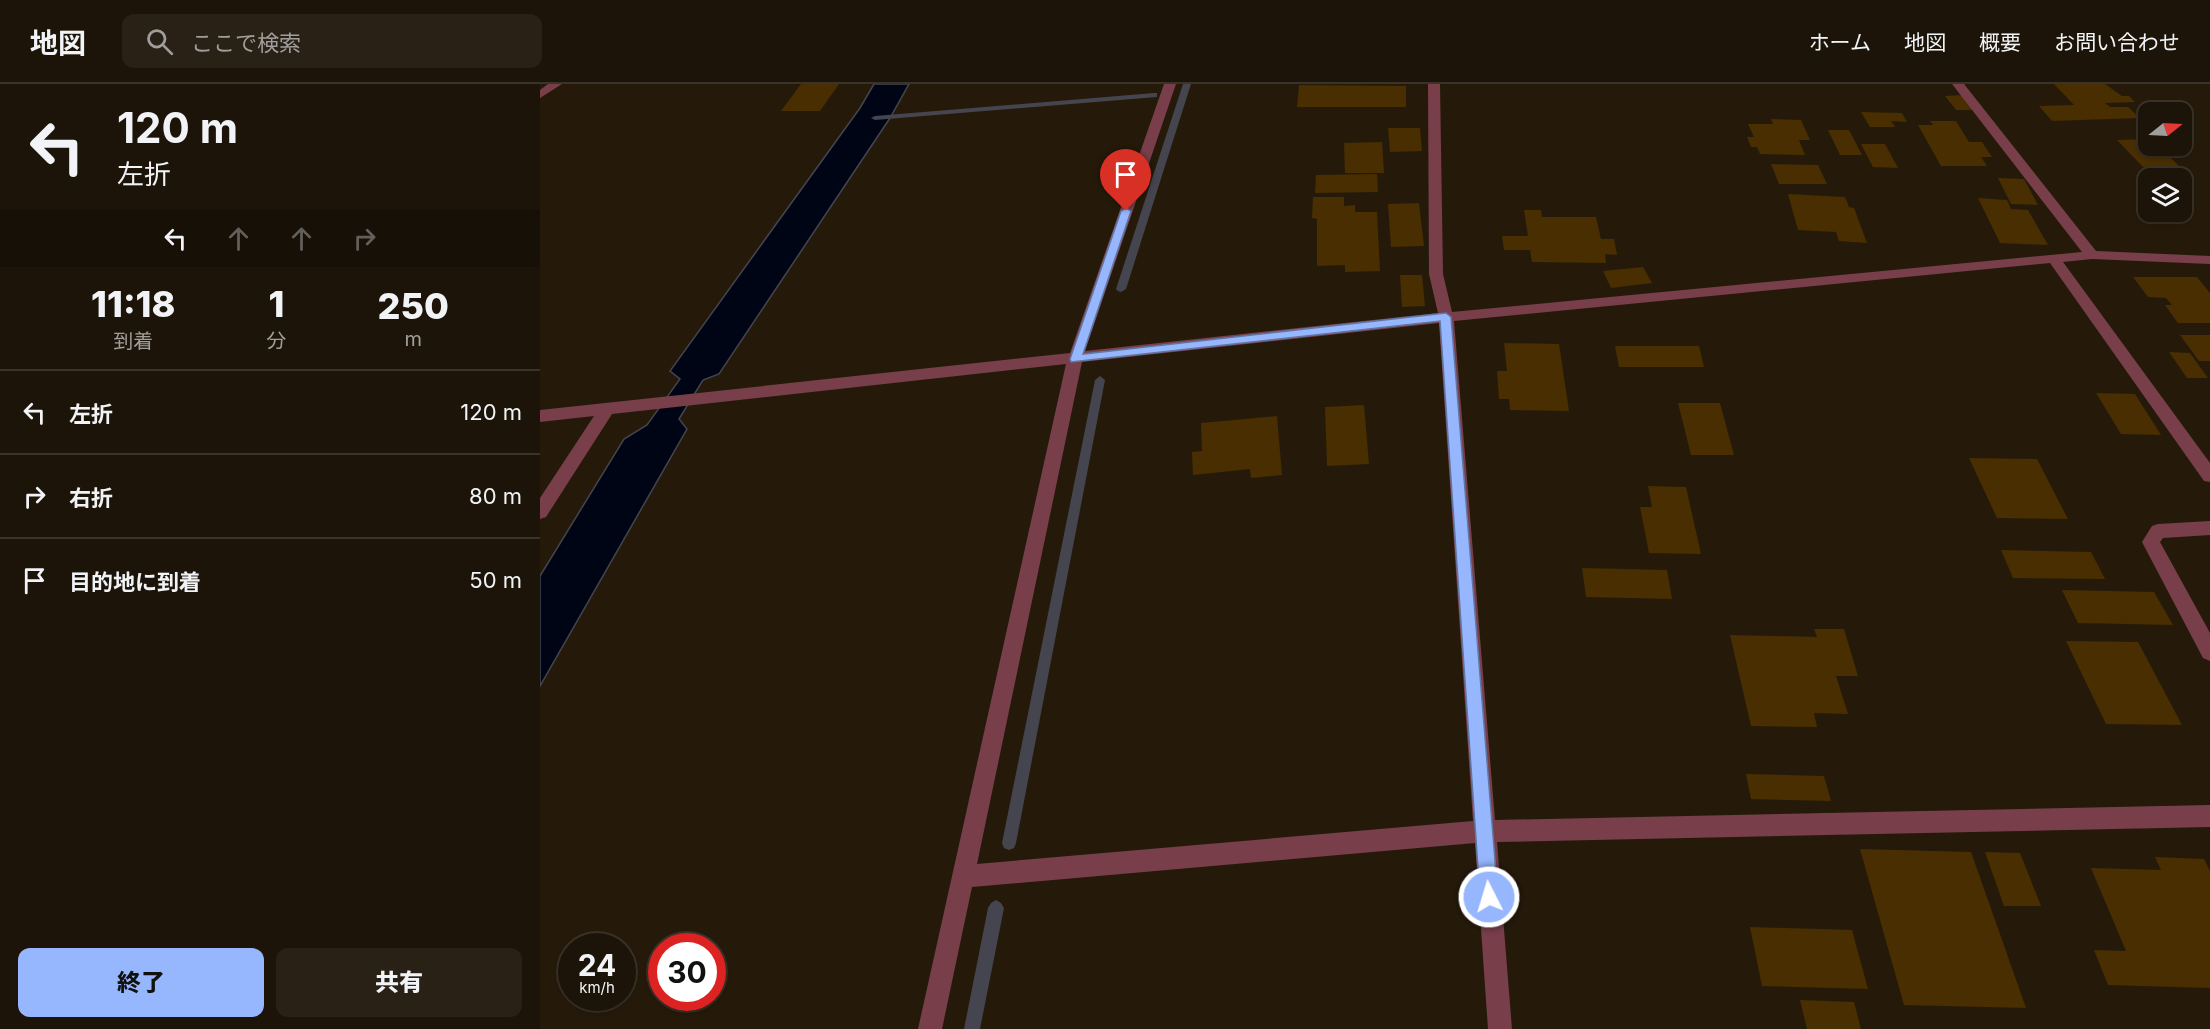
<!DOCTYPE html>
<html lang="ja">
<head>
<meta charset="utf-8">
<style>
  body { margin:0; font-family:Inter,"Noto Sans JP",sans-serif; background:#292116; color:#f1f3f6; height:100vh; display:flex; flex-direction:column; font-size:22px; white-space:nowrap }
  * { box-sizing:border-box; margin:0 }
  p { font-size:20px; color:#a09e9c }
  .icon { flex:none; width:33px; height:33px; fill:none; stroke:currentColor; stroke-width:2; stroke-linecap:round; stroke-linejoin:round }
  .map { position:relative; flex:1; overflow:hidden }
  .drawer { display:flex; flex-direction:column; background:#1c1408; width:540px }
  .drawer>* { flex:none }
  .guide { background:#1c1408; color:#f1f3f6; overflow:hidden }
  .needle { width:39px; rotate:72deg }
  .buttons { position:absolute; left:1598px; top:18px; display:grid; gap:12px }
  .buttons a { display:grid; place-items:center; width:54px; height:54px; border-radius:12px; background:#1c1408; box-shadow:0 2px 4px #0004,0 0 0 2px #3a3329; font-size:30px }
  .speed { position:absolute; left:18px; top:849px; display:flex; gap:12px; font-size:30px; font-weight:700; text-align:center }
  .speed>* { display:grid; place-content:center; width:78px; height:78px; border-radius:50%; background:#1c1408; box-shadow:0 2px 4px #0004,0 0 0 2px #3a3329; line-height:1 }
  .speed small { font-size:15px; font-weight:400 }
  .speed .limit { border:9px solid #d22; background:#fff; color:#111 }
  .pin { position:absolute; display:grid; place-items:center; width:51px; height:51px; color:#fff; margin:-62px -26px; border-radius:50% 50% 50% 0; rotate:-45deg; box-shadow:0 0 6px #0007 }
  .pin .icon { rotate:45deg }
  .me { position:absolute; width:66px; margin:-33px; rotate:355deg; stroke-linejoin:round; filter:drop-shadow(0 0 4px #0008) }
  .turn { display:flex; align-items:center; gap:21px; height:126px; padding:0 18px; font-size:27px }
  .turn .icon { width:78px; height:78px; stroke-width:2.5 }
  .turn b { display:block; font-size:42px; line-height:51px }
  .lanes { display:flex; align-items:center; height:57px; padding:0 18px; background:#0003; justify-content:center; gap:30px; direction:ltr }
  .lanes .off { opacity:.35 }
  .eta { display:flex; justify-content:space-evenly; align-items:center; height:102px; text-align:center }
  .eta b { font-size:36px; font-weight:800; line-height:42px }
  .cta { display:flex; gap:12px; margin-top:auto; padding:12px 18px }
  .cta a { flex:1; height:69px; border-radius:12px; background:#96b6fd; color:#111; font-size:24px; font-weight:800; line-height:69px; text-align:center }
  .cta a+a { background:#292116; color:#f1f3f6 }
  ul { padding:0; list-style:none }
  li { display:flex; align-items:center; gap:18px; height:84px; padding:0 18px; border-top:2px solid #3a3329 }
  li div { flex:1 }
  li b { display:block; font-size:22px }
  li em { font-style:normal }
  header { display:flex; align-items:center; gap:36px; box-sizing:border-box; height:84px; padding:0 30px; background:#1c1408; border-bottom:2px solid #3a3329 }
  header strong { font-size:28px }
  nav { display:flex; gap:33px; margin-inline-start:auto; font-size:21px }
  .search { width:420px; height:54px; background:#292116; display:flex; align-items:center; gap:15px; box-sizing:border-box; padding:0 21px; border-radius:12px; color:#a09e9c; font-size:22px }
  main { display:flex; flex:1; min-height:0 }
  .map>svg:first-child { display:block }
</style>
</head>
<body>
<header>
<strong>地図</strong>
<div class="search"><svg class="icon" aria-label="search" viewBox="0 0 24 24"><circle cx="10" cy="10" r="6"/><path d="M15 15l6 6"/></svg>ここで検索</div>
<nav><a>ホーム</a><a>地図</a><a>概要</a><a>お問い合わせ</a></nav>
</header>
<main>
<section class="drawer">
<div class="guide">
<div class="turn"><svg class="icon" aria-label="left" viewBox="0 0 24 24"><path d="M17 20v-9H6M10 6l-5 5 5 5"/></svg><div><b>120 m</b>左折</div></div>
<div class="lanes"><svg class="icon" aria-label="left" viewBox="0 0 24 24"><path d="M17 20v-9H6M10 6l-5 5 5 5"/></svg><svg class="icon off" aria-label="ahead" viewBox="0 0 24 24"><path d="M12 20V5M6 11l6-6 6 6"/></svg><svg class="icon off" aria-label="ahead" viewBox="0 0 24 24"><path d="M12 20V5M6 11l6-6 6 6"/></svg><svg class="icon off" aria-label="right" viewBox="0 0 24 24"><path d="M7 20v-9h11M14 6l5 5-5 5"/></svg></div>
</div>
<div class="eta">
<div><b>11:18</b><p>到着</p></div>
<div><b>1</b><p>分</p></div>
<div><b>250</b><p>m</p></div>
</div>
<ul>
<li><svg class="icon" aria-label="left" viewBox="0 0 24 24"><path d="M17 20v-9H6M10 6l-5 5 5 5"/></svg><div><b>左折</b></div><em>120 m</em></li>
<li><svg class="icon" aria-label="right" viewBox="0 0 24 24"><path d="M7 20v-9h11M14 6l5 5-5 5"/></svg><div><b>右折</b></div><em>80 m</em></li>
<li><svg class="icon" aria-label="arrive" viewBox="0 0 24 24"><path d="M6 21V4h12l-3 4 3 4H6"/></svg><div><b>目的地に到着</b></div><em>50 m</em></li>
</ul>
<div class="cta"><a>終了</a><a>共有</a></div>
</section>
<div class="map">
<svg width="1670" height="945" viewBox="0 0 1670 945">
  <rect width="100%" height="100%" fill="#251a0a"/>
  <path fill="#000516" stroke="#44454e" stroke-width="1.5" d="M334,0h35l-19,34 -171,256 -16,6 -24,39 8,10 -147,257v-110l84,-137 23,-14 33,-46 -10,-8 190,-263z"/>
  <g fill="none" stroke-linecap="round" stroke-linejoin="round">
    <g fill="#44454e" fill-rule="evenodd">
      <path d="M643,0h8l-65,205 -5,3 -3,-1 -2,-2z"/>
      <path d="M614,9h3v4l-282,23 -4,-2 4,-2z"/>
      <path d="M560,292l5,4 -89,463 -2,5 -5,2 -5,-2 -2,-5 93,-463z"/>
      <path d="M456,816l5,3 3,5 -24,121h-16l24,-121 3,-5z"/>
    </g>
  </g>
  <g fill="#482e00">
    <path d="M261,0h38l-19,27h-39z"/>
    <path d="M1514,0h51l17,12h7l6,6 -30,1 5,4h18l12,11 -88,3 -13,-15 35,-1z"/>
    <path d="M759,1l107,1v21h-109z"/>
    <path d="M1422,11l11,15h-17l-11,-14z"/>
    <path d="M1321,28l41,1 5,9 -16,-1 4,6h-25z"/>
    <path d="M1231,35l30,1 9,20h-11l6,15 -45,-1 -3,-7h-6l-4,-10h7l-6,-13h25z"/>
    <path d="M1390,37h26l13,21h13l10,15h-11l6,9h-46l-23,-41h15z"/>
    <path d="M848,44h32l2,23 -32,1z"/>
    <path d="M1288,46h21l13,25h-22z"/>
    <path d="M1608,55v7h10l21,20 -36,1 -26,-27z"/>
    <path d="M842,58l2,31h-39l-1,-30z"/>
    <path d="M1321,60h24l13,24 -25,-1z"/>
    <path d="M1231,80l47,1 9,19h-48z"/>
    <path d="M837,90l1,18 -63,1 1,-18z"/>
    <path d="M1458,94l26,1 14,26 -27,-1z"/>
    <path d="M1248,110l57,3 4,10 5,1 13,35 -28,-2 -3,-9 -38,-2z"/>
    <path d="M773,113h31v9l11,-1v7h22l3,59 -35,1v-7l-28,1v-47l-5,-1z"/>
    <path d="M1438,114l29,2 4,9 17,1 20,35 -48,-2z"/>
    <path d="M879,119l5,43 -33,1 -3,-43z"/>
    <path d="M984,126h17l1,7h54l5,22h13l3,16 -12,-1 1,9 -74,-1 -2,-12h-26l-2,-14h26z"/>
    <path d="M1103,183l9,16 -41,5 -8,-17z"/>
    <path d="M860,191h22l3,31 -23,1z"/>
    <path d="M1593,193h64l13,16v30h-32l-13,-18h7l-6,-7 -18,-1z"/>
    <path d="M1640,251h30v26h-11z"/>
    <path d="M964,259l55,1 10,67 -59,-1 -1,-11h-10l-2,-28h10z"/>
    <path d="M1075,262h84l5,21h-85z"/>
    <path d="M1629,268l21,1 18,25h-21z"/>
    <path d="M1556,309l39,1 26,41 -40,-1z"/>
    <path d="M1138,319h42l14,52h-43z"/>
    <path d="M824,321l5,59 -42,2 -2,-59z"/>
    <path d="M737,332l5,59 -31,3 -1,-9 -57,6 -1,-23 10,-1 -1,-28z"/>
    <path d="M1429,374l68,1 31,60 -71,-1z"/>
    <path d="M1108,402l38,1 15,67 -52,-1 -9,-46h12z"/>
    <path d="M1461,466l90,2 14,27 -92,-1z"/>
    <path d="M1042,484l85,2 5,29 -86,-2z"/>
    <path d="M1522,506l92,2 19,33 -95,-2z"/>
    <path d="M1274,545h30l14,47h-22l12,38 -34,-1 3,14 -66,-1 -21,-91 87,2z"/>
    <path d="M1526,557l72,1 44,83 -76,-1z"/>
    <path d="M1206,690l78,2 7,25 -80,-2z"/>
    <path d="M1320,765l111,3 55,156 -122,-3z"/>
    <path d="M1445,768l35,1 21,53h-37z"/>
    <path d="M1615,773l49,2 6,12v117l-102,-3 -14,-35 32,1 -35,-83 70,2z"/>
    <path d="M1210,843l102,3 16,59 -106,-3z"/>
    <path d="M1260,916l54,2 7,27h-54z"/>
  </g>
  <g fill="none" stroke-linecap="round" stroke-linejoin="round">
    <g fill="#783f4a" fill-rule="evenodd">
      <path d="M8,0h14l-22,14v-8z"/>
      <path d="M624,0h12l-91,267 353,-38 -9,-39 -1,-190h12l3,190 9,38 630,-60 -130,-168h12l132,167 114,5v8l-118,-5 -29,3 147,201v19l-6,-1 -154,-218 -596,58 41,499 715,-15v22l-713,15 15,187h-24l-13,-186 -503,44 -30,142h-24l148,-665 -454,50 -66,103 -6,2v-21l54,-82 -54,6v-12l530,-57zM899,239l34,498 -496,43 105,-502z"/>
      <path d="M1670,437v14l-47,3 -3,4 50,91v28l-7,-3 -61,-116 10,-16 6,-2z"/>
    </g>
  </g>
  <path fill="#96b6fd" stroke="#6276a4" stroke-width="1.5" d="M586,124l5,3 -48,143 363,-41 5,4 47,580 -3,6 -6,2 -6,-2 -3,-6 -40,-576 -369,41 -1,-3 51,-148z"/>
</svg>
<div class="buttons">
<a><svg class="needle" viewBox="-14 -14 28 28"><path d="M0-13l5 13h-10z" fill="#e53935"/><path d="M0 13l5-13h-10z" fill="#a09e9c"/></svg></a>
<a><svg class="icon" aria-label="layers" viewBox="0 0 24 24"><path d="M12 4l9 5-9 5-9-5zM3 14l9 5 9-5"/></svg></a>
</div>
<div class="speed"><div>24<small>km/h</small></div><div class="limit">30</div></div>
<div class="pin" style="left:586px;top:127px;background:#d93025"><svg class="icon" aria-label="arrive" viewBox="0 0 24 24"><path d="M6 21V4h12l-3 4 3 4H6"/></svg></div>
<svg class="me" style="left:949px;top:813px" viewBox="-20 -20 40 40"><circle r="17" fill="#96b6fd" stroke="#fff" stroke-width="3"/><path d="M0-11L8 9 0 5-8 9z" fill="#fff"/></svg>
</div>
</main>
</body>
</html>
